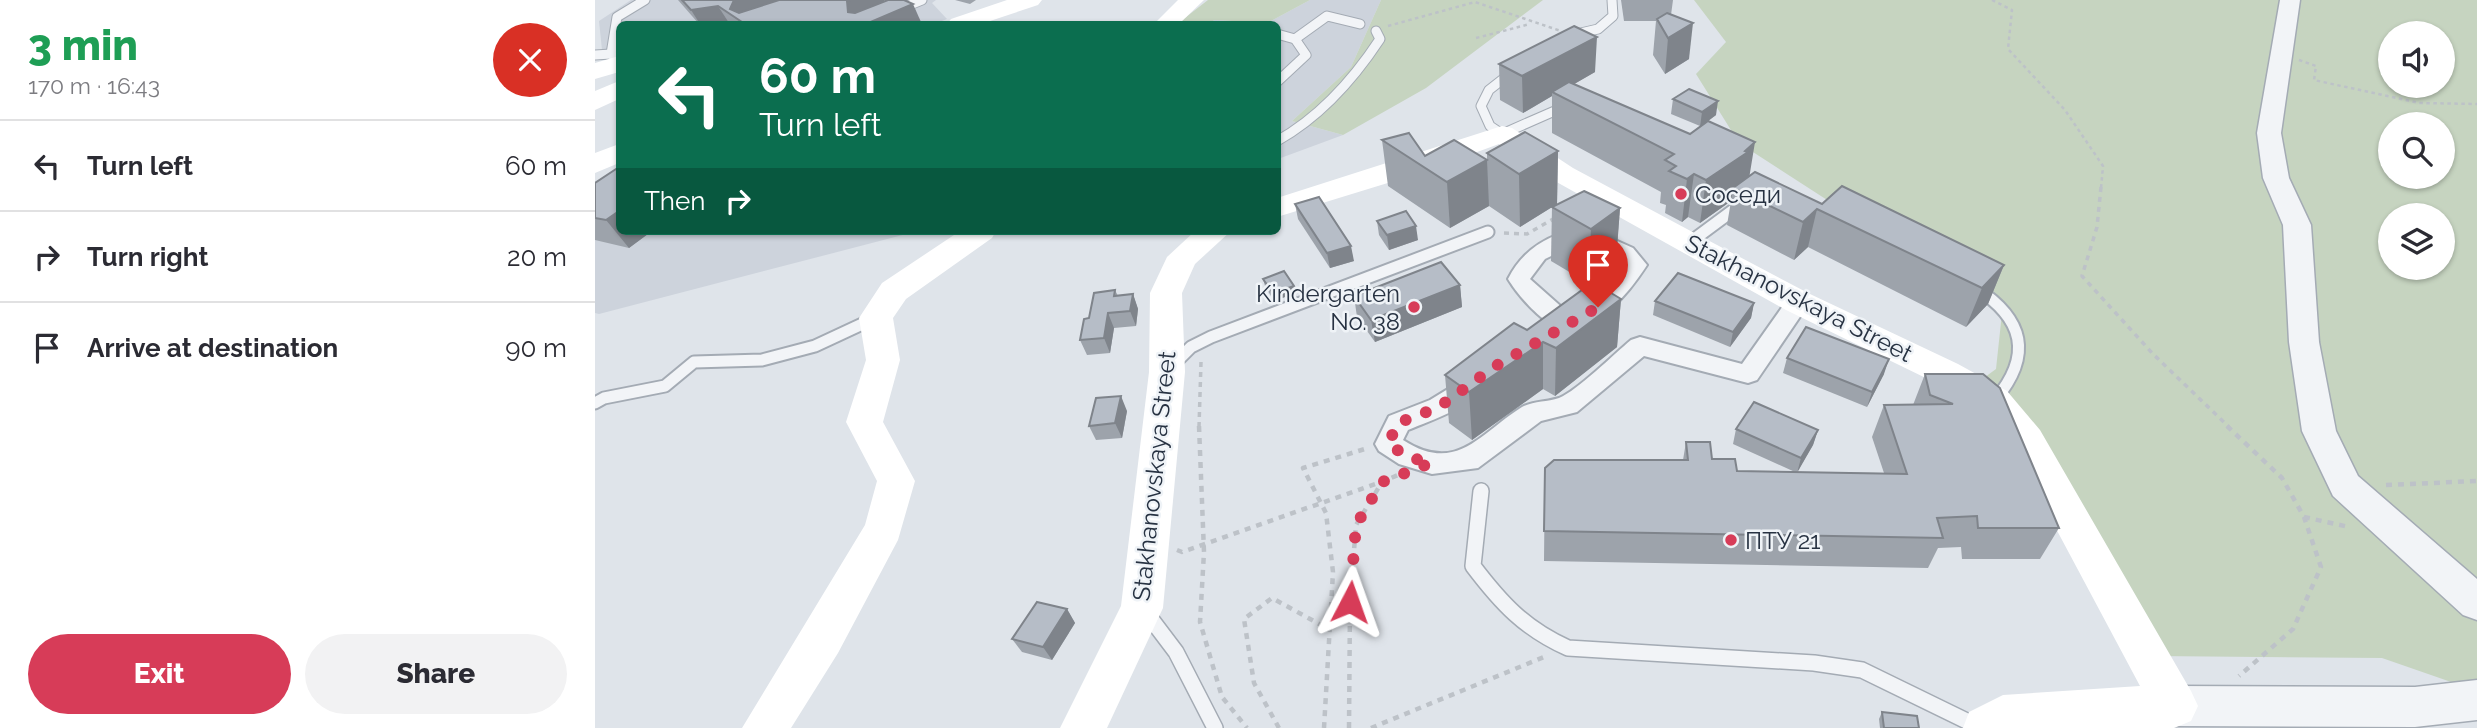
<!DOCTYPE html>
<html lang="en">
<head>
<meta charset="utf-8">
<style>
  body { margin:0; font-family:Raleway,sans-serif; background:#f2f2f3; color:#2b2b33; height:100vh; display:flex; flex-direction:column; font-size:26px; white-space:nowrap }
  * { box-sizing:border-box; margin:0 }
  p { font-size:23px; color:#7c7c81 }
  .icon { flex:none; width:38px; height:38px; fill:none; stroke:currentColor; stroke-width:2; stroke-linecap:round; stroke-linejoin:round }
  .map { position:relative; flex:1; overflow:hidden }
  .details { display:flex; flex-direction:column; background:#fff; width:595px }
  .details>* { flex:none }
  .guide { position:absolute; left:21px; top:21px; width:665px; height:214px; border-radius:10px; box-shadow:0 2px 5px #0004; background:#0b6e4f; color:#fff; overflow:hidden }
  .buttons { position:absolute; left:1783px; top:21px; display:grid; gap:14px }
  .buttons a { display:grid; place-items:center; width:77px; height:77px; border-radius:50%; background:#fff; box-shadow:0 2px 5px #0004; font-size:35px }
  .pin { position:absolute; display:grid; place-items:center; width:60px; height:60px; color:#fff; margin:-72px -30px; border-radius:50% 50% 50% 0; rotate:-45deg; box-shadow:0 0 7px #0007 }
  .pin .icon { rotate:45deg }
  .me { position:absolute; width:77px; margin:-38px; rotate:4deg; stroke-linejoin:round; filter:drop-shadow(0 0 5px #0008) }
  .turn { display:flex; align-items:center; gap:24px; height:147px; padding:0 28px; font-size:32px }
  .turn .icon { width:91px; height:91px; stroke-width:2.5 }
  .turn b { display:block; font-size:49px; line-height:60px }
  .then { display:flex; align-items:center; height:66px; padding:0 28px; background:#0003; gap:14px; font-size:26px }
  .round { display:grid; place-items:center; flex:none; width:74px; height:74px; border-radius:37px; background:#f2f2f3 }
  .summary { display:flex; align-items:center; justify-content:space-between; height:119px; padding:0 28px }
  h1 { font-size:42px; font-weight:800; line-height:52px; color:#1e9e55 }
  .button { display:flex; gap:14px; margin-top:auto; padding:14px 28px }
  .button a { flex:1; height:80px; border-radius:42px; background:#d73c58; color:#fff; font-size:28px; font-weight:800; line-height:80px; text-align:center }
  .button a+a { background:#f2f2f3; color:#2b2b33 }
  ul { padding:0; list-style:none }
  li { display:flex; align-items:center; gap:21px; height:91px; padding:0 28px; border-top:2px solid #e1e1e2 }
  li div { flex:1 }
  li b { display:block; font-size:26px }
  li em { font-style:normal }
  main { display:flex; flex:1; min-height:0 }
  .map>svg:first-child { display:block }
</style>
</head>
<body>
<main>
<section class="details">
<div class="summary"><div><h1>3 min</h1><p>170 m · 16:43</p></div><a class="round" style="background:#d93025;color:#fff"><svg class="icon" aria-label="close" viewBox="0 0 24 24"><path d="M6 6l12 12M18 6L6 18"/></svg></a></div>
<ul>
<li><svg class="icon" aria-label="left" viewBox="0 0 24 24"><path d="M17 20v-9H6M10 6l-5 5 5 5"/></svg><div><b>Turn left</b></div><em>60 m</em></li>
<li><svg class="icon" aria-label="right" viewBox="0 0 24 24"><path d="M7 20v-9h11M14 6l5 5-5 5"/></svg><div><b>Turn right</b></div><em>20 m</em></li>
<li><svg class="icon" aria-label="arrive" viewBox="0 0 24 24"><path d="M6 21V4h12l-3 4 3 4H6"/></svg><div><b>Arrive at destination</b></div><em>90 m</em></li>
</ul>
<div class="button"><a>Exit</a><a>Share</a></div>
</section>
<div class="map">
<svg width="1882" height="728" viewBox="0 0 1882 728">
  <rect width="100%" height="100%" fill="#dfe4ea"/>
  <g fill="#cdd3dc">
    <path d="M36,0h305l-4,3 15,16 -13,5h-315v26h-17l-3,-29z"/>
    <path d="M715,0h71l-30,67 -59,54 51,14 -65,24 -1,-135h-71l9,-4 52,3z"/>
    <path d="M24,167v64h299l-319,83 -4,-1v-130z"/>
  </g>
  <g fill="#c6d4c0" fill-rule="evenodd">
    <path d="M613,0h102l-43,23 -52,-3 -9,4h-29z"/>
    <path d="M786,0h162l-117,88 -83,47 -51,-14 59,-54z"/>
    <path d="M1099,0h783v691l-95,-33 -228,-2 -126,-240 -47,-36 15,-11 6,-56 -263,-170 -43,-69 30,-32zM1796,33h52v53h-52zM1796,124h52v53h-52zM1796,215h52v53h-52z"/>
  </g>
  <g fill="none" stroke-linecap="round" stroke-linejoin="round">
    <defs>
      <g id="service-far2">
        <path d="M305,9l22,-9"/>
        <path d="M682,34l18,5 11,16 -29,27"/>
        <path d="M977,35l26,-6 15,-13 -1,-16"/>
        <path d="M700,39l32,-23 33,8"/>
        <path d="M0,55l16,-1"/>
        <path d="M24,61l-8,-7 6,-37 28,-17"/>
        <path d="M917,72l-23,18 -8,16 9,20 12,8 64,-28"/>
        <path d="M682,141c43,-24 76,-61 103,-102l-4,-8"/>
      </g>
      <g id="service-far1">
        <path d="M1094,243l54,-40"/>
        <path d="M1381,288c48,31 57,67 19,112"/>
        <path d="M579,364l17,-17 20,-10 277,-105"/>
        <path d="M0,403l9,-5 61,-12 29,-24 68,-2 53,-14 58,-27"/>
      </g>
      <g id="service">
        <path d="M886,491l-8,75c28,37 52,63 95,82l246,15 48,7 119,58"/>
        <path d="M550,611l31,41 39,76"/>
      </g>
      <g id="minor">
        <path d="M989,226l49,22 14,17c-13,20 -43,62 -70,55l-4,-6 17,-13 33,-36 -6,-7 -35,-17 -37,18 -15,20 44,39 4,6 -4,6c-22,6 -55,-33 -66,-51 16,-32 42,-44 76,-53z"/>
        <path d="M1203,294l8,2 4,6 -53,78 -9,3 -104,-27 -67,56 -36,9 -63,47 -46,6 -33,-10 -20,-13 -4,-7 14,-28 41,-16 44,-27 9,3 3,6c-14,26 -52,37 -78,48l-5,10c54,35 77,-7 119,-33 11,-6 25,-5 37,-9 19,-8 55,-44 72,-58l9,-3 102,27 48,-68z"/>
      </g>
      <g id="tertiary">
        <path d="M1685,0h20l-19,133 8,45 22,47 8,117 17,89 22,45 119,103v41l-14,-5 -130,-119 -31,-65 -13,-89 -6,-117 -20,-47 -6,-45z"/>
        <path d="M1882,680v40l-62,7 -240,-1 -15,-6 -6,-14 6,-14 15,-6 240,1z"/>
      </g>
    </defs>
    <use href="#service-far2" stroke="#a4abb4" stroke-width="11"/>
    <use href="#service-far1" stroke="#a4abb4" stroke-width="15"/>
    <use href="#service" stroke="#a4abb4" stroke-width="18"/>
    <use href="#minor" stroke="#a4abb4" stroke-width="4"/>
    <use href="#tertiary" stroke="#a4abb4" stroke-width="3"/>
    <g stroke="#bdc2c8" stroke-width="2.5" stroke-dasharray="3.5 3.5" stroke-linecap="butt">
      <path d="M1397,0l20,10 -4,39 57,61 38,56 -2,23"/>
      <path d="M793,26l87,-24 86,29"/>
      <path d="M881,38l54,-14"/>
      <path d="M1704,60l17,6 -2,14 105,23 58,1"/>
    </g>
    <g stroke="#bdc2c8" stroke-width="3.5" stroke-dasharray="5 5" stroke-linecap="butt">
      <path d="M1506,187l-4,40 -15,49 71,78 76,73"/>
      <path d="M909,233l23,1 28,-16"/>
      <path d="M604,427l2,-65"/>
    </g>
    <g stroke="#bdc2c8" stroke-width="4.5" stroke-dasharray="6 6" stroke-linecap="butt">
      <path d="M604,426l5,126 -4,70 22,75 25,31"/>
      <path d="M1632,426l55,52 22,39 17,50 -28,62 -54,47"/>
      <path d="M1791,485l91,-4"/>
      <path d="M1709,517l45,10"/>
      <path d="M582,550l5,2 199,-70"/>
      <path d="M684,728l-25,-45 -10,-64 28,-21 58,32"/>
      <path d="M729,728l9,-156 -7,-59 -23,-45 65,-20"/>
      <path d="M754,728l1,-126 6,-77 26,-43 16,-7"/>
      <path d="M776,728l173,-71"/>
    </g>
    <use href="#service-far2" stroke="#f2f4f7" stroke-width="9"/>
    <use href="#service-far1" stroke="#f2f4f7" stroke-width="11"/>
    <use href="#service" stroke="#f2f4f7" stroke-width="15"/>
    <use href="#minor" fill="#f2f4f7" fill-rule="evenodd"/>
    <use href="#tertiary" fill="#f2f4f7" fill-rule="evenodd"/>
    <g fill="#fff" fill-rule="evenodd">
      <path d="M412,0h35l-4,5 -57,19h-34l4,-5z"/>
      <path d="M583,0h26l-25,24h-25z"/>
      <path d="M24,56v16l-24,7v-16z"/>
      <path d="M24,81v18l-24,11v-19z"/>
      <path d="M907,126l10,2 61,40 127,68 110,58 148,70 49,27 33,39 151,261 7,15 -7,15 -17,7h-211l6,-16 34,-17 137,-9 -126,-236 -33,-39 -47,-29 -148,-72 -233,-130 -54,-36 -82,30 -140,43v-19z"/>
      <path d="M24,144v19l-24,10v-20z"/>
      <path d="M365,231h36l-4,7 -86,61 -13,19 7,42 -17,62 32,59 -17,59 -60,113 -47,75h-49l123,-203 12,-44 -31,-59 20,-62 -7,-42 23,-35z"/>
      <path d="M600,231h36l-36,33 -13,29 3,79 -22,236 -56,120h-47l61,-122 28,-234 1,-79 17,-36z"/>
    </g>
  </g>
  <g fill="#9da3ab">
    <path d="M83,0h206l37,22 -5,2h-186l-1,-1 -7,1h-23z"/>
    <path d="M360,0h21l-6,4z"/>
    <path d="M1026,0h52l-2,15 18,44 -24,15 -12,-19 3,-34h-32z"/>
    <path d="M904,64l96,8 -21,12 116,50 10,-8 -29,-12 2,-15 43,16 -8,6 41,55 73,28 182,61 -16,39 -22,23 -158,-80 -14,13 -67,-35 4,-24 -31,22 -12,-6 -6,5 -17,-9 1,-8 -6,-2 1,-11 -109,-59v-37l-29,17 -23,-13z"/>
    <path d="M787,140l43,16 62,4v-7l71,-2 -1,53 -37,23 -31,-21 -39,22 -62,-42z"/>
    <path d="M0,183l24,48h33l-23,17 -34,-8z"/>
    <path d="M700,204l59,57 -24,7 -32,-49z"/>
    <path d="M957,207l68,1 -4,53 -28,22 -37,-22z"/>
    <path d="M782,221l41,19 -29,10 -10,-15z"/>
    <path d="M668,279l33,14 -22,8 -9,-15z"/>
    <path d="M865,285l2,22 -87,35 -18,-25 -3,-21z"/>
    <path d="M520,290l3,6 15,-2 5,15 -2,17 -22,2 -4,25 -23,2 -7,-15z"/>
    <path d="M1026,299l-4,48 -62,49 -12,-7 -71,51 -23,-17 -4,-48 82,-45z"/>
    <path d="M1060,301l99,2 -3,15 -21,29 -77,-32z"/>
    <path d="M1192,358l97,16 -17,33 -84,-34z"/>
    <path d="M1330,374h58l76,154 -19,31h-78l-1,-12 -23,1 -10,20 -384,-7 1,-93 138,-8 3,-18 26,17 25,12 58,1 -62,-28 3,-15 82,1 -5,15 -16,27 87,1 -12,-36 12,-32h29z"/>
    <path d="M532,411l-5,27 -26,2 -7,-14z"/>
    <path d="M472,609l8,14 -23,37 -30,-8 -10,-13z"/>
    <path d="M1287,712l37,16h-39l-1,-9z"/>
  </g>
  <g fill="#7f848b">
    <path d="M139,0h64l-53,17 -15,-8z"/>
    <path d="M256,0h33l3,6 -31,13 -8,-7 -1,-11z"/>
    <path d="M318,4l8,18 -5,2h-50z"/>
    <path d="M123,6l11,17 -7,1h-22l-9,-14z"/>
    <path d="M1098,23l-4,36 -24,15 3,-36z"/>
    <path d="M1002,37l-2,35 -38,22 -5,-2v4l-29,17 -1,-37z"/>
    <path d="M1123,101l-2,14 -16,12 2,-15z"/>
    <path d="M1160,142l-7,43 -15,3 -2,13 -31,22 6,-43z"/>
    <path d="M963,151l-1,53 -37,23 -1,-53z"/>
    <path d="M892,160l2,46 -39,22 -3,-46z"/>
    <path d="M1099,174l-6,43 -6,5 5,-43z"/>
    <path d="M1025,208l-4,53 -28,22 3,-54z"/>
    <path d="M1222,209l-9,38 -14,13 9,-38z"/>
    <path d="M24,211v20h33l-23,17 -23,-28z"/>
    <path d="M821,226l2,14 -29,10 -2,-15z"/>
    <path d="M756,246l3,15 -24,7 -3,-15z"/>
    <path d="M1409,265l-16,39 -22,23 16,-39z"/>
    <path d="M865,285l2,22 -87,35 -4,-22z"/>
    <path d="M699,286l2,7 -22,8 -1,-8z"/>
    <path d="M538,294l5,15 -2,17 -6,-15z"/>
    <path d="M1026,299l-4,48 -62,49 1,-48z"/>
    <path d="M1159,303l-3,15 -21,29 3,-15z"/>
    <path d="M513,313l6,15 -4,25 -6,-15z"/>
    <path d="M948,342v47l-71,51 -3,-48z"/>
    <path d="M1294,359l-5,15 -17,33 5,-15z"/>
    <path d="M526,396l6,15 -5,27 -7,-15z"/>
    <path d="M1223,430l-5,15 -16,28 4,-15z"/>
    <path d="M472,609l8,14 -23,37 -9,-13z"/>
  </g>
  <g fill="#b6bdc7" stroke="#7f848b" stroke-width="2">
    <path d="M87,0h52l-4,9 9,4 40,-13h72l-4,1 1,11 7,1 33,-13h16l9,4 -47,20h-121l-27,-18 -27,4z"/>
    <path d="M1072,13l26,10 -25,15 -11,-19z"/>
    <path d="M979,26l23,11 -75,39 -23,-12z"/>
    <path d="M974,82l121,52 18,-13 47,21 -10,9 3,1 -42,28 -12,-6 -7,5 -18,-8 7,-5 -11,-6 9,-6 -122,-62z"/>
    <path d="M1094,89l29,12 -16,11 -29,-13z"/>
    <path d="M930,132l33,19 -39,23 -32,-21z"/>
    <path d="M814,133l16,23 29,-16 33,20 -40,22 -65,-42z"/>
    <path d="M24,167v44l-13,9 -11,-2v-35z"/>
    <path d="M1160,172l67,32 20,-18 162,79 -22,23 -165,-79 -14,13 -70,-34z"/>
    <path d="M989,191l36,17 -29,21 -39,-22z"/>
    <path d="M724,197l32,49 -24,7 -32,-49z"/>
    <path d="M811,211l10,15 -29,9 -10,-14z"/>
    <path d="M846,262l19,23 -89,35 -17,-24z"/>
    <path d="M689,271l10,15 -21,7 -10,-14z"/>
    <path d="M1083,273l76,30 -21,29 -78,-31z"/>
    <path d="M998,282l28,17 -65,49 -13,-6 -74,50 -24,-17 69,-52 13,7z"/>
    <path d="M520,290l-1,6 19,-2 -3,17 -22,2 -4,25 -24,2 4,-21 5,-1 5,-25z"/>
    <path d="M1211,327l83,32 -17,33 -85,-34z"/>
    <path d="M1330,374h58l17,14 59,140h-81l-1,-12 -40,2 6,20 -399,-7 1,-63 9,-8h134l-2,-18h24l2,17h23l2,12 170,3 -23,-69 69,-1 -23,-9z"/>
    <path d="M526,396l-6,27 -26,3 7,-28z"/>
    <path d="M1159,402l64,28 -17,28 -65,-29z"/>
    <path d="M442,602l30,7 -24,38 -31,-8z"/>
    <path d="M1287,712l35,4 2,12h-35z"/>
  </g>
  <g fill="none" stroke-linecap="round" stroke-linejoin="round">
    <path stroke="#d73c58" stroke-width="12" stroke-dasharray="0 21.6" d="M755,602l6,-77 26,-43 49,-19 -23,-6 -20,-13 10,-21 41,-16 55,-40 104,-60"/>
  </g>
  <g fill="#d73c58" stroke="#eff3f7" stroke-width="2.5">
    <circle cx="1086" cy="194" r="7"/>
    <circle cx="819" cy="307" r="7"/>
    <circle cx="1136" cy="540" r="7"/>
  </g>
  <g text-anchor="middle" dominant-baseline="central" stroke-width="5" stroke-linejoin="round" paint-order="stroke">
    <g font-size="24" fill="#273242" stroke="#eff3f7" text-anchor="start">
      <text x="1100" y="194">Соседи</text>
      <text x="805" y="293" text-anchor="end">Kindergarten<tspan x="805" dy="28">No. 38</tspan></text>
      <text x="1150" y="540">ПТУ 21</text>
    </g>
    <g font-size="24" fill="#273242" stroke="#eff3f7">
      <text transform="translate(1204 298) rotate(27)">Stakhanovskaya Street</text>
      <text transform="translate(559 476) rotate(-84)">Stakhanovskaya Street</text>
    </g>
  </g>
</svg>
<div class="buttons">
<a><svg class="icon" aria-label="sound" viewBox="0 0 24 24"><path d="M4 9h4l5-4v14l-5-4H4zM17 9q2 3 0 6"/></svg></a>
<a><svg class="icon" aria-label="search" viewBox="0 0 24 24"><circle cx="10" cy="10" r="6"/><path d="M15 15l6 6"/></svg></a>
<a><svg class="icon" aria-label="layers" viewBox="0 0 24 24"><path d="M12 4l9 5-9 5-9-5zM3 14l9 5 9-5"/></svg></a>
</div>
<div class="pin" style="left:1003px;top:307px;background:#d93025"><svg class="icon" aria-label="arrive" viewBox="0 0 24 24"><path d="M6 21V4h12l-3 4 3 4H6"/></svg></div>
<svg class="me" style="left:755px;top:602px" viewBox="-20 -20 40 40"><path d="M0-17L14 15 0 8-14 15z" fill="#d73c58" stroke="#fff" stroke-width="4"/></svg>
<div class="guide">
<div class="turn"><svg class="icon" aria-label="left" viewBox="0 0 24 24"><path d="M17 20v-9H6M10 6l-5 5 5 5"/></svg><div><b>60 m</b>Turn left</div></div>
<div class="then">Then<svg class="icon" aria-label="right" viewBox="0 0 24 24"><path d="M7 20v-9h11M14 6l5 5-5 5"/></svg></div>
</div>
</div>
</main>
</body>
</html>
